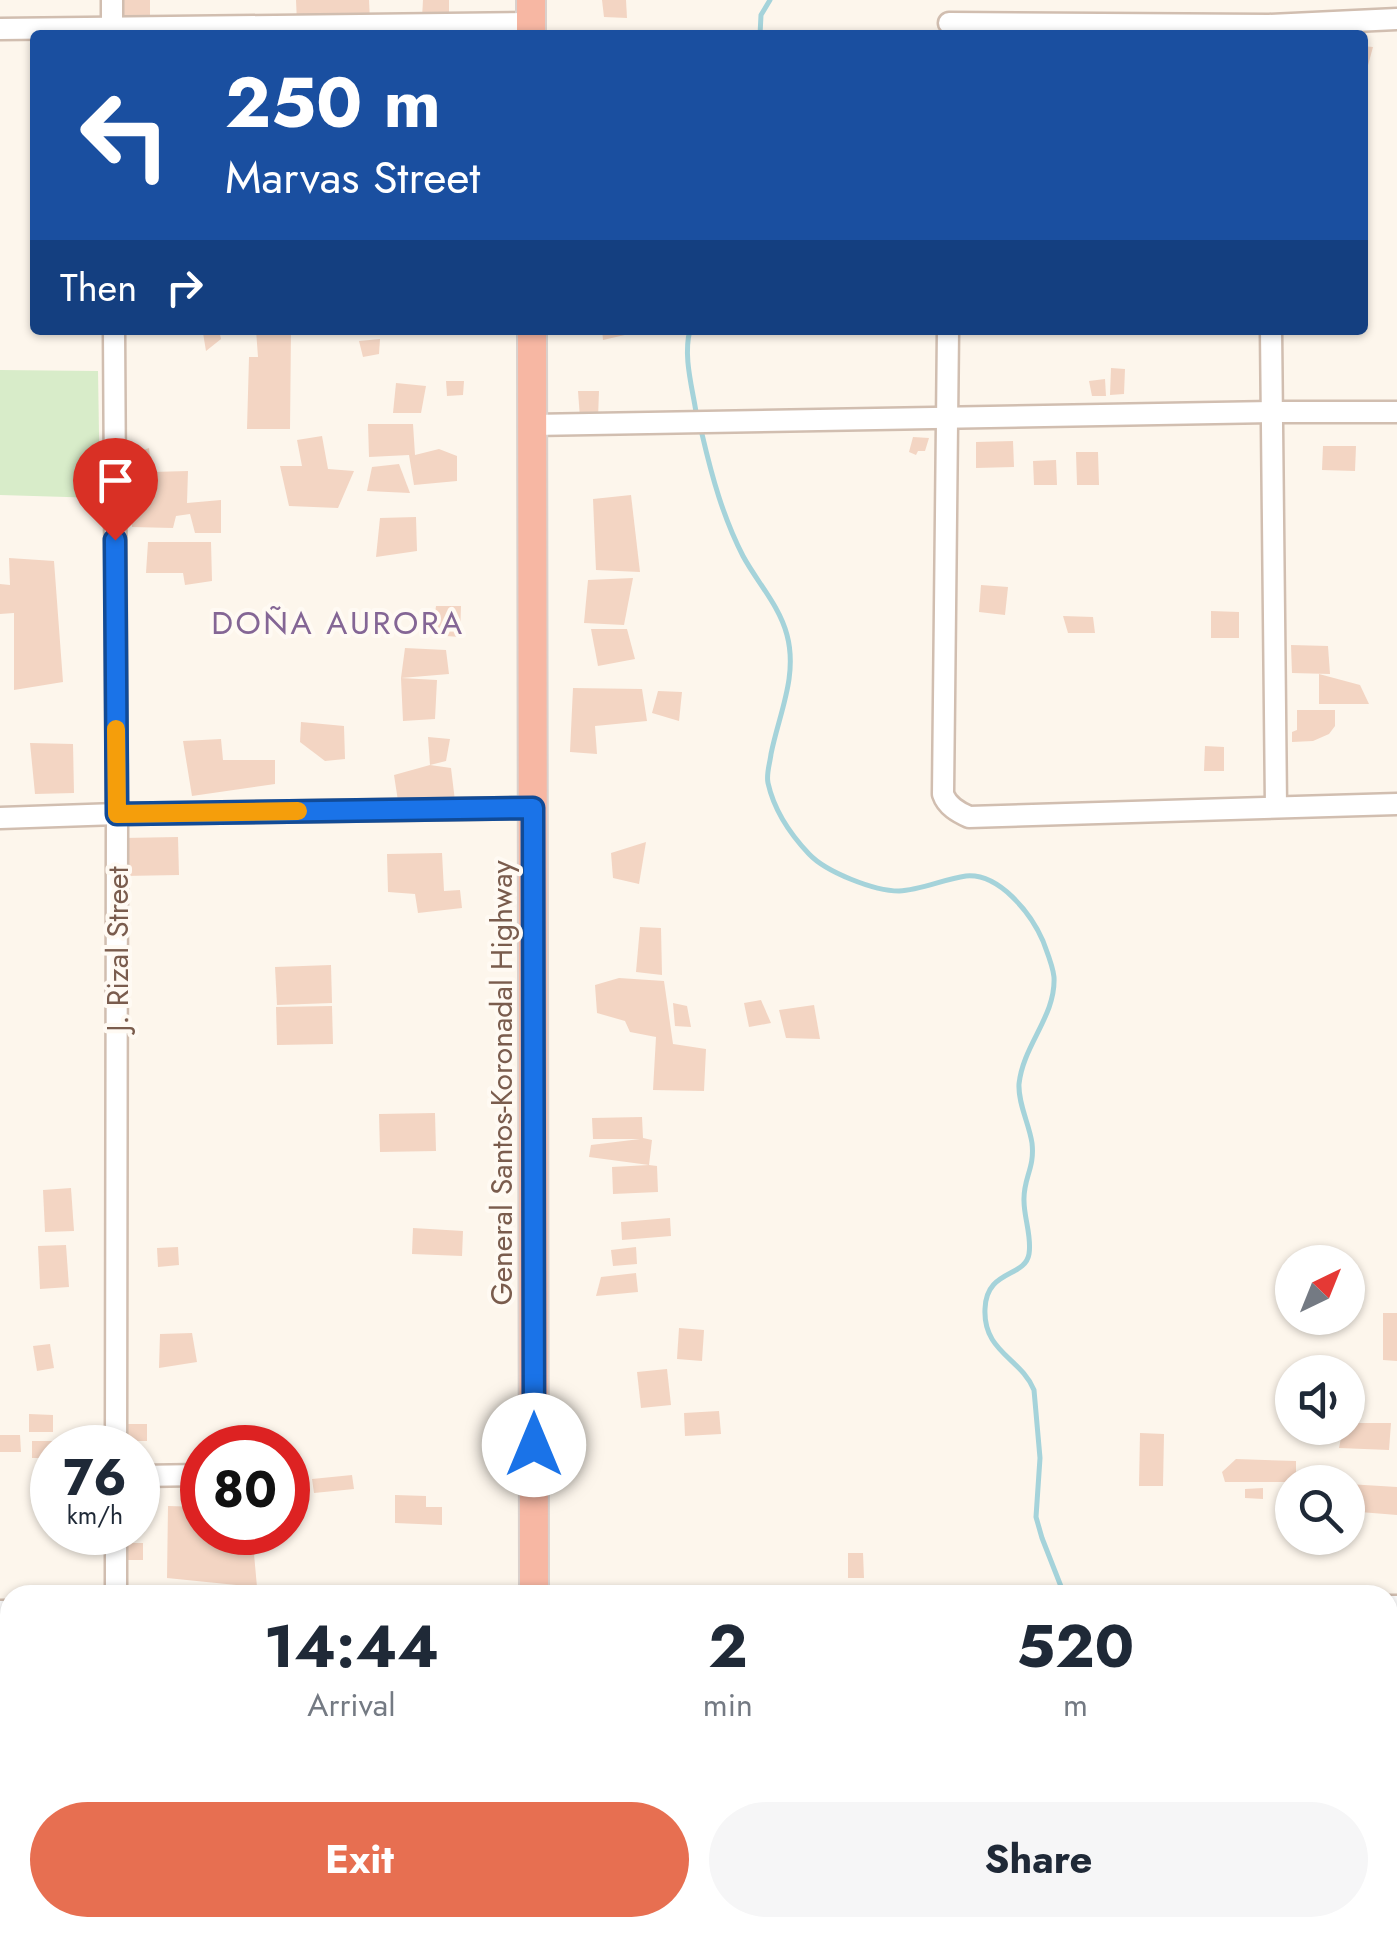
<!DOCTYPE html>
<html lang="en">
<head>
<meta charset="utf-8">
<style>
  body { margin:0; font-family:Jost,sans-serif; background:#f6f6f7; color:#1f2937; height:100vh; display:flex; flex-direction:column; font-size:38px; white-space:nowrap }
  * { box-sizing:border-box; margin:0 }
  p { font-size:32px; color:#747a83 }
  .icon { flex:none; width:55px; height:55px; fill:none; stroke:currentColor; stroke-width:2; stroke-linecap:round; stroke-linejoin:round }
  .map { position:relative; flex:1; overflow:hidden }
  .sheet { position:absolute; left:0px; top:1585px; width:1398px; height:352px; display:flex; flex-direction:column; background:#fff; border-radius:30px 30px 0 0; box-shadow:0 2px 8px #0004 }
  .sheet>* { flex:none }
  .hud { position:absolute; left:30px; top:30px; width:1338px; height:305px; border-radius:10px; box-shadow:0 2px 8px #0004; background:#1a4fa0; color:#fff; overflow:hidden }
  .needle { width:65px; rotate:43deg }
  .tools { position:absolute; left:1275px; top:1245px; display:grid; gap:20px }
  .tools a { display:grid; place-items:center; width:90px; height:90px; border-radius:50%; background:#fff; box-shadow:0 2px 8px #0004; font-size:50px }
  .speed { position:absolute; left:30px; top:1425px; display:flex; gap:20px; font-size:50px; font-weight:700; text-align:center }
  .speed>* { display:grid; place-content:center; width:130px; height:130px; border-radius:50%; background:#fff; box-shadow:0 2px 8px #0004; line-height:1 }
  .speed small { font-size:25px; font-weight:400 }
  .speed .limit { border:15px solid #d22; background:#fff; color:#111 }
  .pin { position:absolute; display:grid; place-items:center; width:85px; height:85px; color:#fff; margin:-102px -42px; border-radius:50% 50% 50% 0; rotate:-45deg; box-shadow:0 0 10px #0007 }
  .pin .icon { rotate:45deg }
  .me { position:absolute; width:110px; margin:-55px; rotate:0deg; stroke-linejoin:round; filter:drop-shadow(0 0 8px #0008) }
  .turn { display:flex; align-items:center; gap:35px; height:210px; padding:0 30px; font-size:45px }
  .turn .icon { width:130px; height:130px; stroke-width:2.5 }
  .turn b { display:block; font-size:70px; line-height:85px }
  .then { display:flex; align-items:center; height:95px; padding:0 30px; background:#0003; gap:20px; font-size:38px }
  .eta { display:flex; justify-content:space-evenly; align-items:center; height:170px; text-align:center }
  .eta b { font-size:60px; font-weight:700; line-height:70px }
  .action { display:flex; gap:20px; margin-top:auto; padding:20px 30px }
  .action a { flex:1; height:115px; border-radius:60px; background:#e76f51; color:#fff; font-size:40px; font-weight:700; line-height:115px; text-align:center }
  .action a+a { background:#f6f6f7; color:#1f2937 }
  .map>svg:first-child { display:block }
</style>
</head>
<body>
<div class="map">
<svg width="1397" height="1936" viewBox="0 0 1397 1936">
  <rect width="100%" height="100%" fill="#fdf6ec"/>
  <path fill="#d8ecc9" d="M0,370l98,1 2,127 -100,-3z"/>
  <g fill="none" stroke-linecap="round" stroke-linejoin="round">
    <g stroke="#a5d3da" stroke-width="5">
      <path d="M760,35l1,-20 9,-15"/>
      <path d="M690,330c-7,26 2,56 6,82"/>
      <path d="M702,434c10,43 21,83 41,122 14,26 36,49 44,79 11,41 -8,79 -16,119 -1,9 -5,20 -3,29 6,27 23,52 41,71 17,18 65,37 90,37 22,-1 45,-12 67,-15 33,-3 65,37 77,65 4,11 10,25 11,36 2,39 -31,68 -35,107 -1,20 10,39 13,59 3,26 -9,35 -8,58 0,17 8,36 5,53 -4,24 -43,15 -44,55 -2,43 36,49 49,81l6,68 -4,59 6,21 20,51"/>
    </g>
  </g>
  <g fill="#f3d5c3">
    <path d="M122,0h28v21l-26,-2z"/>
    <path d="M296,0h73l1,21 -73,2z"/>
    <path d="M423,0h26v18h-27z"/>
    <path d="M602,0h24l1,18 -23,-1z"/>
    <path d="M1362,46l11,1 -9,33 -2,-1z"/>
    <path d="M194,330h25l2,9 -15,12 -3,-18 -9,-1z"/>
    <path d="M256,330h35l-1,99h-43l2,-72h9z"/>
    <path d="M602,330h36v2l-35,8z"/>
    <path d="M380,339l-1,15 -16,3 -4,-16z"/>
    <path d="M1111,368l14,1 -1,25 -14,1z"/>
    <path d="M1105,379l1,17h-14l-3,-15z"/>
    <path d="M446,381h18l-1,14 -16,1z"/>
    <path d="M396,383l30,3 -5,27h-28z"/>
    <path d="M578,391h21l-1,27h-18z"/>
    <path d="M368,424h45l2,31 24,-6 18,7v25l-43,4 -5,-30 -40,2z"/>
    <path d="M322,436l6,33 26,2 -16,37 -49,-2 -9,-40h22l-5,-26z"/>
    <path d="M913,437l16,1 -4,13h-7l-2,4 -7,-3z"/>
    <path d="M1013,441l1,26 -38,1v-26z"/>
    <path d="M1323,446h33l-1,25 -33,-1z"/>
    <path d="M149,448l3,24 36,-1 -1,32 34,-3v33h-26l-5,-19 -14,2 -3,12 -41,-1 -5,-71z"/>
    <path d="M1076,452h22l1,33h-22z"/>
    <path d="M1056,460l1,25h-23l-1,-24z"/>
    <path d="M399,464l11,29 -43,-2 5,-24z"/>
    <path d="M631,495l9,77 -44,-2 -3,-71z"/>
    <path d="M416,517l1,34 -41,6 4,-39z"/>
    <path d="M148,542h63l1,39 -27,4 -2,-12h-37z"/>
    <path d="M9,558l45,3 9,121 -49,8v-77l-14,1v-30l10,1z"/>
    <path d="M633,578l-9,47 -40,-2 4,-43z"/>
    <path d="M981,585l27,2 -3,28 -26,-3z"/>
    <path d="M436,606h25l-1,31 -28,-2z"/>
    <path d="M1211,611l28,1v26h-28z"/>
    <path d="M1063,616l30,1 2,16h-27z"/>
    <path d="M591,629h36l8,30 -37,7z"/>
    <path d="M1291,645l37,1 2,28 -38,-1z"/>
    <path d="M405,648l41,2 3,24 -48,4 36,2 -2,39 -32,2 -2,-43z"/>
    <path d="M1319,674l41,11 9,19h-50z"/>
    <path d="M573,688l69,1 5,32 -52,5 2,28 -27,-2z"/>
    <path d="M658,691l24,1 -3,29 -27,-8z"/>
    <path d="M1297,710h38v16l-6,8 -16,7 -21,1v-10l5,-2z"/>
    <path d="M301,722l43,4 1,33 -20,2 -25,-19z"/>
    <path d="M428,737l22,2 -4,22 -16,4 21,3 4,33h-57l-4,-26 36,-10z"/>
    <path d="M221,739l2,21h52v24l-83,12 -9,-55z"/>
    <path d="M30,743l43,1 1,49 -39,1z"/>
    <path d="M1205,746l19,1v24h-20z"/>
    <path d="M178,837l1,38 -55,1 -1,-38z"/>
    <path d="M646,842l-7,42 -26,-6 -2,-25z"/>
    <path d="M442,853l2,38 16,-1 2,18 -44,5 -3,-19 -27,-2 -1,-38z"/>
    <path d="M640,927l21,1 1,47 -26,-3z"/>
    <path d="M331,965l1,38 -55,2 -2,-38z"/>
    <path d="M619,978l45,3 9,63 33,5 -2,42 -51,-1 3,-53 -26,-5 -5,-11 -28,-8 -2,-28z"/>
    <path d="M761,1000l10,23 -22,4 -5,-24z"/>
    <path d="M673,1003l14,3 4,21 -16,-1z"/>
    <path d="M814,1005l6,34 -34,-1 -7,-28z"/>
    <path d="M332,1006l1,38 -56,1 -1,-38z"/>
    <path d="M435,1113l1,38 -56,1 -1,-38z"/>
    <path d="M642,1117l1,21 9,2 -3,25 -60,-8 2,-12 49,-6h-47l-1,-21z"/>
    <path d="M649,1165l8,1 1,26 -45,2 -1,-27z"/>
    <path d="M71,1188l3,43 -29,1 -2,-42z"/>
    <path d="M670,1218l1,18 -49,4 -1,-18z"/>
    <path d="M413,1228l50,3 -1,25 -50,-2z"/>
    <path d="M66,1245l3,42 -29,2 -2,-43z"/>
    <path d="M178,1247l1,18 -21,2 -1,-19z"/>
    <path d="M636,1247l1,17 -24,2 -2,-16z"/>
    <path d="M636,1273l2,19 -42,4 5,-19z"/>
    <path d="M1383,1313h14v48l-14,-1z"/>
    <path d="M679,1328l25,2 -2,31 -25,-2z"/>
    <path d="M192,1333l5,29 -38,6 1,-34z"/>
    <path d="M50,1344l4,24 -17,3 -4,-25z"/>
    <path d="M667,1369l4,36 -30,3 -4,-36z"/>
    <path d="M719,1411l2,23 -36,2 -1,-23z"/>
    <path d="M29,1414l24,1v17h-24z"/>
    <path d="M1348,1423h43l-2,27 -50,-2 4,-20h5z"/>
    <rect x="123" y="1424" width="24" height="17"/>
    <path d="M1140,1433l24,1 -1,52h-24z"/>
    <path d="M0,1435h20l1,17h-21z"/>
    <path d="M32,1441h25v7h-5v10h-20z"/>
    <path d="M1236,1459l60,2v21h-71l-3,-10z"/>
    <path d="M352,1475l2,14 -40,4 -2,-14z"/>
    <path d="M1348,1484l49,3v28l-49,-4z"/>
    <path d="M1263,1488v11l-18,-1v-9z"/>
    <path d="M395,1495l31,1v11h16v18l-47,-2z"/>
    <path d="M168,1506l34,1v25h50l5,55 -90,-9z"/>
    <rect x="119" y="1543" width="24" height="17"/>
    <path d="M848,1553h15l1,25h-16z"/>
    <path d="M129,1928h40v4h-7v4h-32z"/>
    <path d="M408,1928h46l1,8h-48z"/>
    <path d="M1020,1928h22v8h-32v-6h10z"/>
  </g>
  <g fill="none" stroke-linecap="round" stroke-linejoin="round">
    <defs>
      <g id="minor">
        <path d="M112,0v35"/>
        <path d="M949,23l320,2 128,-6"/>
        <path d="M0,29l531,-6"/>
        <path d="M114,330l3,484 -1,634"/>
        <path d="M948,330l-5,464c4,12 15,18 26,23l428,-13"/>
        <path d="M1271,330l5,476"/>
        <path d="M532,425l740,-13h125"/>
        <path d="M0,818l117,-4 416,-6"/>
        <path d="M138,1476l64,-1"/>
        <path d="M116,1595v-63"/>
        <path d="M1388,1606h9"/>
        <path d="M0,1611h10"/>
        <path d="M578,1928v8"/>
        <path d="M118,1936v-8"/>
        <path d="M950,1936v-8"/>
        <path d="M1279,1936v-8"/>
      </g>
      <g id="highway">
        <path d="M531,0v35"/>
        <path d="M532,330l2,1265"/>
        <path d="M534,1928v8"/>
      </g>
    </defs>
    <use href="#minor" stroke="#d1beb0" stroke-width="25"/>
    <use href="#highway" stroke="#dad1cd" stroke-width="32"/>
    <use href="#minor" stroke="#fff" stroke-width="20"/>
    <use href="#highway" stroke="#f7b7a3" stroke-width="28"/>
  </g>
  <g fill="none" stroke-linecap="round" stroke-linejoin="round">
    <defs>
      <path id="route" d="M115,540l2,274 416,-6 1,637"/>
    </defs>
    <use href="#route" stroke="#114b97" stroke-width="25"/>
    <use href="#route" stroke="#1a73e8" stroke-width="18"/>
    <path stroke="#f59e0b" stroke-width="18" d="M116,729l1,85 181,-3"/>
  </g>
  <g text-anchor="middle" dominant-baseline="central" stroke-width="8" stroke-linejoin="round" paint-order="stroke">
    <g font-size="30" fill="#7a5c4d" stroke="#fffaf3">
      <text transform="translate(117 949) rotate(-90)">J. Rizal Street</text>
      <text transform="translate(501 1083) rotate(-90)">General Santos-Koronadal Highway</text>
    </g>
    <g font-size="32" letter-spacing="2.5" fill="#846695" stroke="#fffaf3">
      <text x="338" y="623">DOÑA AURORA</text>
    </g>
  </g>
</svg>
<div class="tools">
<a><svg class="needle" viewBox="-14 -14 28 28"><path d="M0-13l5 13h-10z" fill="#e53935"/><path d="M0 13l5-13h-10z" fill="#747a83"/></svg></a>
<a><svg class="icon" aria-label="sound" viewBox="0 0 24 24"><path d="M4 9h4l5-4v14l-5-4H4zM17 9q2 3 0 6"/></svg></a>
<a><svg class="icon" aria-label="search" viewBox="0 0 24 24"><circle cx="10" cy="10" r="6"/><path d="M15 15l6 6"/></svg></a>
</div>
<div class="speed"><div>76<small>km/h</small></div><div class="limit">80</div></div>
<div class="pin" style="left:115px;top:540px;background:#d93025"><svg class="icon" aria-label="arrive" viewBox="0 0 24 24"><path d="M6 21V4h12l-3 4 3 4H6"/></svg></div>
<svg class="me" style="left:534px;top:1445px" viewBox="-20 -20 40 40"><circle r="19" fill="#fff"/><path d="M0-13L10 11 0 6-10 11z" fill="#1a73e8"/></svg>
<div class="hud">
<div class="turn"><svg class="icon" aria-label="left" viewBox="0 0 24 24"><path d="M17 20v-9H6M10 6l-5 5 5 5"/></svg><div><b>250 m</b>Marvas Street</div></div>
<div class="then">Then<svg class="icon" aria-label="right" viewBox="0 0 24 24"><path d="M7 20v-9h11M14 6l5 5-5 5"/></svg></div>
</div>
<section class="sheet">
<div class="eta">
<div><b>14:44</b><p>Arrival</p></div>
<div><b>2</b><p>min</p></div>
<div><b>520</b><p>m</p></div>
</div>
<div class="action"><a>Exit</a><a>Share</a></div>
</section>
</div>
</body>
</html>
